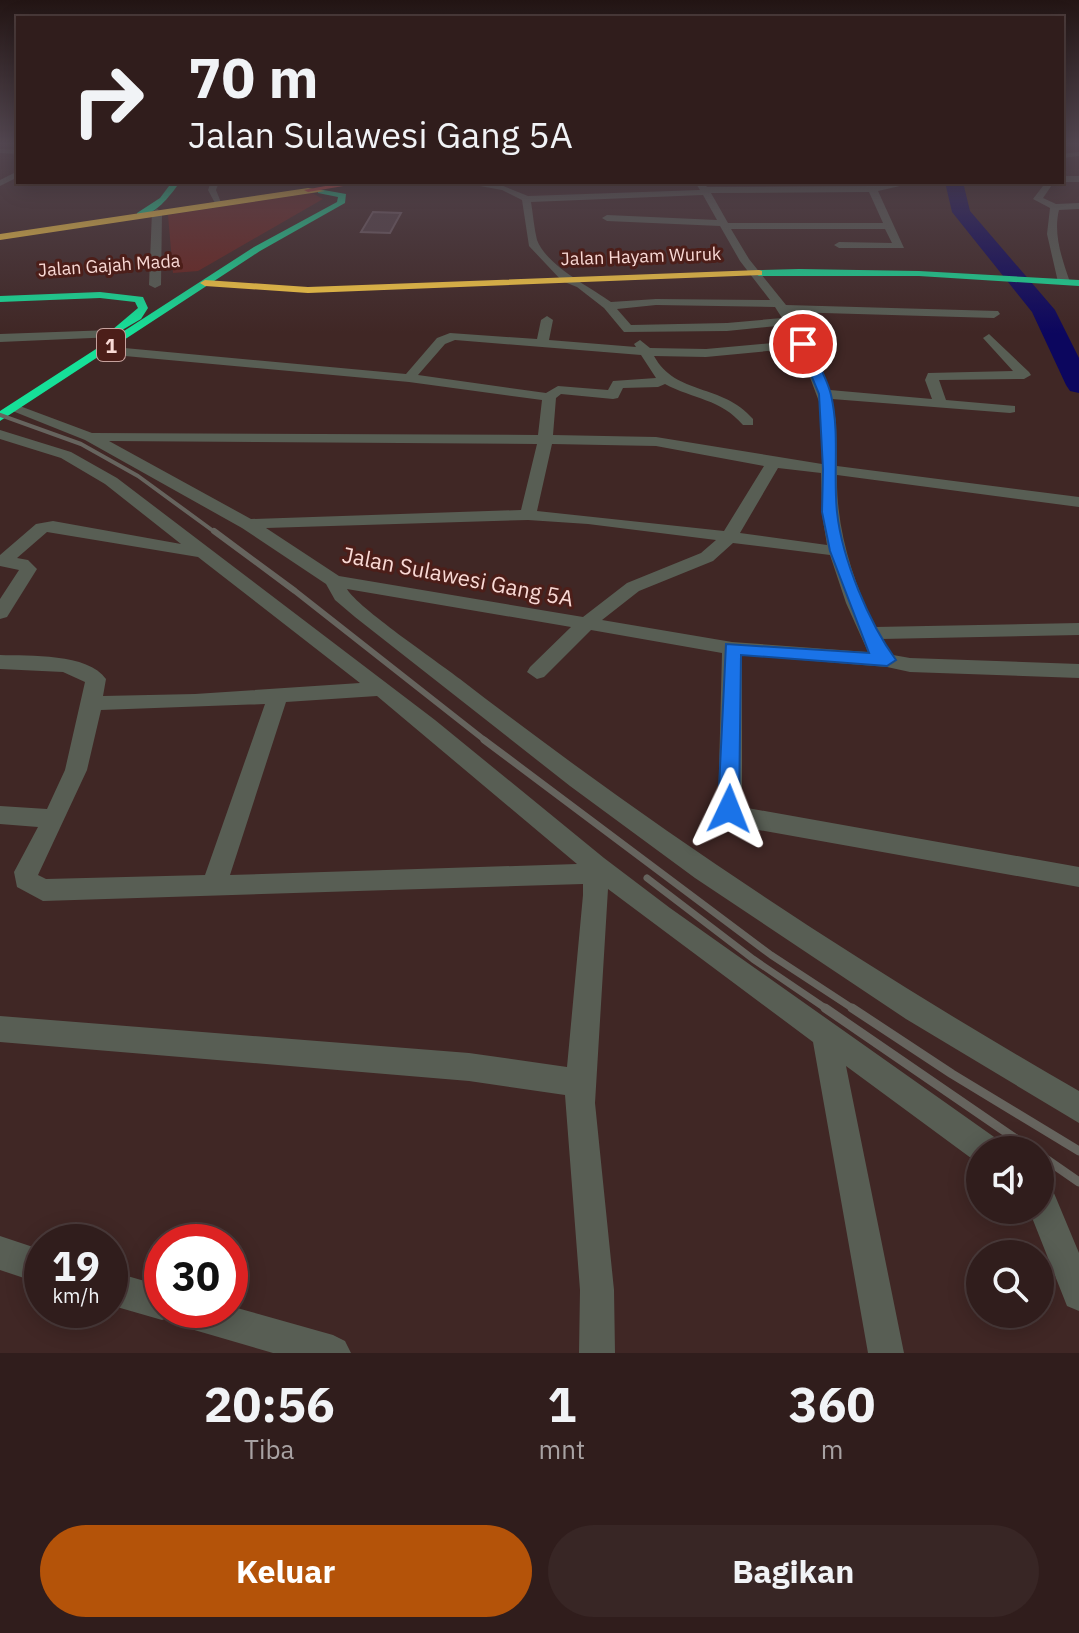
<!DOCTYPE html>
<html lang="id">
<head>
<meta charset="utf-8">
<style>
  body { margin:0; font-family:"IBM Plex Sans",sans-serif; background:#382625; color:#f1f3f6; height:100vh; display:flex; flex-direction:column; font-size:30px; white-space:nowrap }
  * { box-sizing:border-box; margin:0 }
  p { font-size:26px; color:#a8a2a3 }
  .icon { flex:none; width:44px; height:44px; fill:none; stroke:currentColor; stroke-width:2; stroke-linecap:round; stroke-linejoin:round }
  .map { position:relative; height:1353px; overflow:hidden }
  .details { display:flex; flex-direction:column; background:#301d1c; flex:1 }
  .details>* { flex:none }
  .hud { position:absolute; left:16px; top:16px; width:1048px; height:168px; border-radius:0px; box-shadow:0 4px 20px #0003,0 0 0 2px #4b3b3b; background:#301d1c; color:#f1f3f6; overflow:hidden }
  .tools { position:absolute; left:966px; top:1136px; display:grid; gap:16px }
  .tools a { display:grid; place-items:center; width:88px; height:88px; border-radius:50%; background:#301d1c; box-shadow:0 4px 20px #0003,0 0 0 2px #4b3b3b; font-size:40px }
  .speed { position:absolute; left:24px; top:1224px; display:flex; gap:16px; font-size:40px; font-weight:700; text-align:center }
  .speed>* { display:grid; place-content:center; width:104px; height:104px; border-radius:50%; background:#301d1c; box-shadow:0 4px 20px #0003,0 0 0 2px #4b3b3b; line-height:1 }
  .speed small { font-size:20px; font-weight:400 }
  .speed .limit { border:12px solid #d22; background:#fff; color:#111 }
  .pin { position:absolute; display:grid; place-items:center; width:68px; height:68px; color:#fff; margin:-34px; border:4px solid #fff; border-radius:50%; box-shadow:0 2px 8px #0007 }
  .me { position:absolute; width:88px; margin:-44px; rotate:2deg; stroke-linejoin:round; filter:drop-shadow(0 0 6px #0008) }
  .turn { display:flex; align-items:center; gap:28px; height:168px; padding:0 40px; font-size:36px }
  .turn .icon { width:104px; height:104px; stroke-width:2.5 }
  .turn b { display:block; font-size:56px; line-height:68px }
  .eta { display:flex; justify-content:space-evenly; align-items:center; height:136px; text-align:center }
  .eta b { font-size:48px; font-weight:800; line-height:56px }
  .primary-button { display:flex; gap:16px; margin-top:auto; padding:16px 40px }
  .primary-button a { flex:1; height:92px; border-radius:48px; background:#b45309; color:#fff; font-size:32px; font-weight:800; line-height:92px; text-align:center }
  .primary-button a+a { background:#382625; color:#f1f3f6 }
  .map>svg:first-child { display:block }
</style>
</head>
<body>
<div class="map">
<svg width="1079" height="1353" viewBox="0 0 1079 1353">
  <rect width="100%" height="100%" fill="#402725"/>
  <path fill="#6b241e" d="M312,193l11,6 -125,72 -25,2 -5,-58z"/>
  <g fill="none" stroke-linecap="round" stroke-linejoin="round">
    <path fill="#0c065e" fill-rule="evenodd" d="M945,182h18l7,29 85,99 24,48v35l-9,-2 -4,-6 -34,-73 -80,-100z"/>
  </g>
  <path fill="#554146" stroke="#725f65" stroke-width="2" d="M373,212l28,1 -11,20 -29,-1z"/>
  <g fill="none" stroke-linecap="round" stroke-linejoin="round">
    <g fill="#585e54" fill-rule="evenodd">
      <path d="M0,149l18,1v4l-18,-1z"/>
      <path d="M1079,152v4l-17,2v-4z"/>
      <path d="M18,171v6l-18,9v-6z"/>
      <rect x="1062" y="176" width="17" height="6"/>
      <path d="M211,182h8l-3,8 6,15h-6l-8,-15z"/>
      <path d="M458,182l38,1 32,13 172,-6 -5,-8h8l4,5 165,-1 41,-3 -35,8 26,57h-65l-5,-3 5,-3 53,1 -7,-14h-154l18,30 37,46 212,6 2,3 -6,4 -205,-6 28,47 13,31 102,9 -7,-19 3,-7 85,-2 -30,-33 6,-4 40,38 2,3 -7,4 -85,1 7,20 69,6v6l-5,1 -178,-14 4,23 1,44 242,31v10l-242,-32c-1,54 15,103 38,152l204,-4v12l-198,4 12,16 17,3 169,6v14l-169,-6 -23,-5 -145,-12v152l337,60v20l-337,-60 -20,-9 -4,-6 4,-159 -131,-23 -47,47 -7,2 -10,-7 3,-5 41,-40 -224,-38c11,19 90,72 113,90 197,152 403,288 619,412v32l-173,-104 -211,-141 -125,-92 -215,-169 -20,-17 -9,-16 -84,-56 -157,-88 -80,-32 12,-3 75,28 446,2 4,-35 -133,-18 -306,-28 -6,-4 6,-4 303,28 31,-36 13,-5 87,6 4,-19 6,-4 6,4 -4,20 87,7 -2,-3 6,-4 10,8 56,1 89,-8 -9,-16 -59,6 -103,1 -20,-24 -27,-21 -15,-6 -33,-35 -7,-46 -20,-10zM869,192l14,31h-155l-17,-30zM703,195l14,25 -110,-5 -5,3 5,3 113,5 20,35 30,39 -114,-1 -45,3c-21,-15 -65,-37 -74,-62 -3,-12 -4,-26 -6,-38zM656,305l119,2 7,11 -55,5 -96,2 -14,-16zM455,340l186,15 15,23 -43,3 -5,9 -50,-4 -12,7 -128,-18 27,-31zM799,348l22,59 1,57 -166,-27 -103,-2 3,-37 5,-4 52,5 5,-1 5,-10 35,-1 7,-3c28,15 56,15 78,41h10v-6c-31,-36 -77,-23 -99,-63l52,1zM109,441l428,3 -16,66 -270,9zM552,444l104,2 108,20 -40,65 -187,-20zM778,468l43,5 1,41 5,31 -87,-12zM528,520l60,4 128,16 -15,13 -74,30 -44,34 -244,-41 -73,-48zM733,543l97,12 16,48 22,49 -136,-10 -130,-22 37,-29 74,-30z"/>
      <path d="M1046,182h8l-11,16 13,6 23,-1v6l-20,1c-6,24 3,49 11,72l-6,3 -6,-3 -11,-48 3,-26 -17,-9z"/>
      <path d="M157,209l5,3 -1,73 -6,3 -6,-3 3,-73z"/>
      <path d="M111,330l4,1v6l-115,5v-8z"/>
      <path d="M0,430l71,22 46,26 318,242 169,138 66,50 327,231 4,11h-21v13l-5,-2 -129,-95 58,287h-36l-55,-311 -205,-153 -13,214 19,187 1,63h-36l1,-63 -15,-195 -96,-14 -469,-39v-26l469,37 98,14 16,-172v-11l-540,17 -26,-14 -3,-15 24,-45 -38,-3v-18l47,3 18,-39 20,-88 -22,-10 -63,-3v-14c29,1 88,-2 106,24l-3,17 92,-2 165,-11 -162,-126 -151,-25 -30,26 11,2 9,9 -30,48 -7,2v-20l19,-29 -19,-4v-11l36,-31 17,-3 128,23 -76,-60 -44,-26 -61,-19zM377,696l200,168 -347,11 56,-173zM265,704l-60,171 -159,4 -8,-4 49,-105 14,-60z"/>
      <path d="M1040,1181l11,5 28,67v58l-12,-5 -38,-96h11z"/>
      <path d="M0,1236l42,14v34l-42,-14z"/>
      <path d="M110,1271l52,15v24h68v-4l103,29 12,6 6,12h-78l-89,-26 -12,-5 -2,-5 -8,3 -52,-15z"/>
    </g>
    <g fill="#16e098" fill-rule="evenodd">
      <path d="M172,182h8c-11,15 -24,33 -43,35v-4l23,-15z"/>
      <path d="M318,189l28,5 -1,9 -85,48 -260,170v-10l254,-164 83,-45 1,-5 -20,-4z"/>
      <path d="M799,269l120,2 160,9v6l-160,-10h-160l-5,-3 5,-3z"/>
      <path d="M100,292l43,5 5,11 -7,11 -24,14 -5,-3 26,-22 -3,-6 -35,-4 -100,4v-6z"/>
    </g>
    <g fill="#ffcf43" fill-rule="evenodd">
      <path d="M308,188l17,3 -325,49v-6z"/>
      <path d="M759,270l3,1v4l-454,18 -103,-7 -5,-3 5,-3 103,7z"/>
    </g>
    <path fill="#f24e42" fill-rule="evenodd" d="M347,182h20l-59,10 -4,-2z"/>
    <path stroke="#66645e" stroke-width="4" d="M0,415l81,29 57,32 78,57"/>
    <path stroke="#66645e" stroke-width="6" d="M214,531l81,60 192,151"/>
    <g stroke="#66645e" stroke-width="7">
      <path d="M484,740l287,215 84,55"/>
      <path d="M647,878l106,81 75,51"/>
    </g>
    <g stroke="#66645e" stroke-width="9">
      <path d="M825,1008l207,142"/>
      <path d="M852,1008l100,66 127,77"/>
      <path d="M1040,1155l39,27"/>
    </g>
  </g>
  <linearGradient id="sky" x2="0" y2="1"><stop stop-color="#231514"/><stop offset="0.43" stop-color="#534751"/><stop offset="1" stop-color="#534751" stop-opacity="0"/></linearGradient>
  <rect width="1079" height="333" fill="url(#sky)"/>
  <path fill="#1a73e8" stroke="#114b97" stroke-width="2" d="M803,340l6,4c7,16 18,34 22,51 9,38 2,79 6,117 5,47 32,111 59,148l-9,6 -146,-11 -2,154 -3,6 -7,2 -8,-2 -3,-6 8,-165 143,9 -39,-102 -8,-39 1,-43 -4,-75 -21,-50z"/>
  <g text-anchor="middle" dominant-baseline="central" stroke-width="6" stroke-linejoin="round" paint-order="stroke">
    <g font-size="18" fill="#f9d9d5" stroke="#4c1e19">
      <text transform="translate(641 256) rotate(-2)">Jalan Hayam Wuruk</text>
      <text transform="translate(109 265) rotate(-4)">Jalan Gajah Mada</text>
    </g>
    <rect fill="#4c1e19" stroke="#c5a19d" stroke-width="2" x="97" y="329" width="28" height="32" rx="6"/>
    <g font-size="20" font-weight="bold" fill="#f9d9d5">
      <text x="111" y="345">1</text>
    </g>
    <g font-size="22" fill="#f9d9d5" stroke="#4c1e19">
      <text transform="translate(458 576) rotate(11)">Jalan Sulawesi Gang 5A</text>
    </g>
  </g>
</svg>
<div class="tools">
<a><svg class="icon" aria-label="sound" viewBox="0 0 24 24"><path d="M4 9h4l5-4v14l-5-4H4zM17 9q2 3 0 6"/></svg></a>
<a><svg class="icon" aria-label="search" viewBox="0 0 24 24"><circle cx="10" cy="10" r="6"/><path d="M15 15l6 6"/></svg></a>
</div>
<div class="speed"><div>19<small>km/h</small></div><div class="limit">30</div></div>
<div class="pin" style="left:803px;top:344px;background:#d93025"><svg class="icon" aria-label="arrive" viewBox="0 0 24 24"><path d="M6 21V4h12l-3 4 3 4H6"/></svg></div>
<svg class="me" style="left:729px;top:809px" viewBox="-20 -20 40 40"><path d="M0-17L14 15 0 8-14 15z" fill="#1a73e8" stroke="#fff" stroke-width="4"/></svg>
<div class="hud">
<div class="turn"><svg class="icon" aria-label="right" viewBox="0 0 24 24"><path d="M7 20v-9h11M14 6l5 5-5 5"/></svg><div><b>70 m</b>Jalan Sulawesi Gang 5A</div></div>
</div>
</div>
<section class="details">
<div class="eta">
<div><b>20:56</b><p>Tiba</p></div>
<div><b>1</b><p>mnt</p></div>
<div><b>360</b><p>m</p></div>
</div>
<div class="primary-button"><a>Keluar</a><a>Bagikan</a></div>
</section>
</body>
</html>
